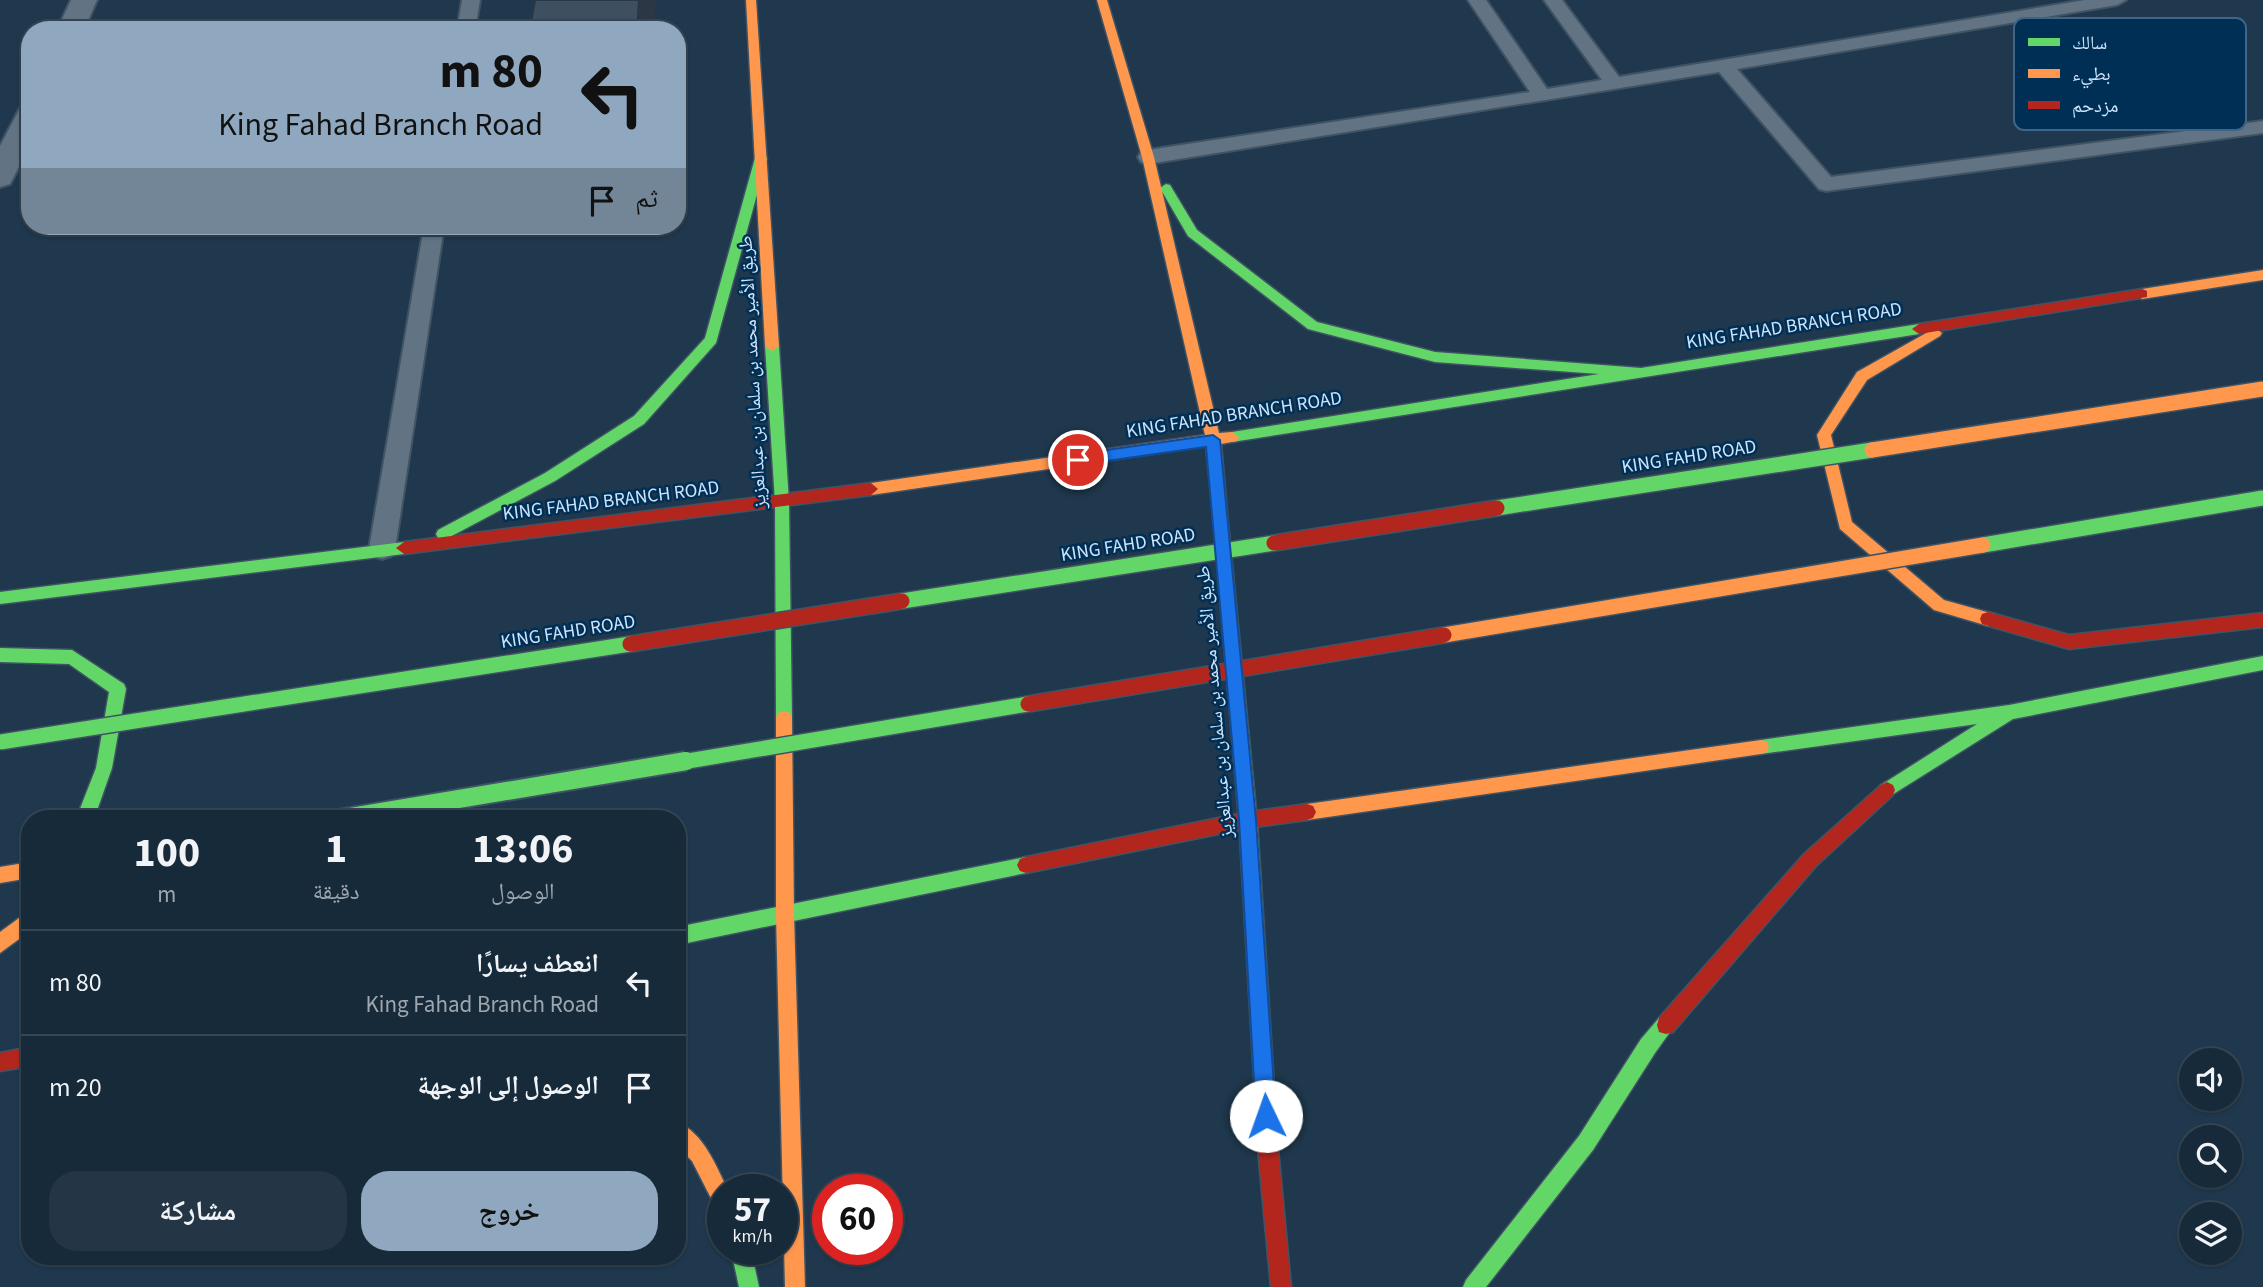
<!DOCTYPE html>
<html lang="ar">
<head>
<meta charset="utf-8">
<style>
  body { margin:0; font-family:"Source Sans 3","Noto Naskh Arabic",sans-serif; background:#243645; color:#f1f3f6; direction:rtl; height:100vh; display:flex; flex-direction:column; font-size:26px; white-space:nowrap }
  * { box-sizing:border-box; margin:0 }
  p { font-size:23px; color:#9ea7af }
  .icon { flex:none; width:38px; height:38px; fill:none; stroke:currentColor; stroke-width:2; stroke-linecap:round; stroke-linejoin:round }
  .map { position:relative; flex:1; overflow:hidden; direction:ltr }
  .panel { position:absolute; left:21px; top:810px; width:665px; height:455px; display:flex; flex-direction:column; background:#172a3a; border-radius:28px; box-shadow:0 2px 5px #0004,0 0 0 2px #364654; direction:rtl }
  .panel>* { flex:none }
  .guide { position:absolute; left:21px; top:21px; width:665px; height:214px; border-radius:28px; box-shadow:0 2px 5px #0004,0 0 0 2px #364654; direction:rtl; background:#90a8bf; color:#111; overflow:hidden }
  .fabs { position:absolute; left:2179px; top:1048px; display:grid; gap:14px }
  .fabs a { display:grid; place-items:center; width:63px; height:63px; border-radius:50%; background:#172a3a; box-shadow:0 2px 5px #0004,0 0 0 2px #364654; font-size:35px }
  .speed { position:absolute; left:707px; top:1174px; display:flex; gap:14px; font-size:35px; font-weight:700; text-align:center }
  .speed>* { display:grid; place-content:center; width:91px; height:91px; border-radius:50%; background:#172a3a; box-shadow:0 2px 5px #0004,0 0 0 2px #364654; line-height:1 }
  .speed small { font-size:18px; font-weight:400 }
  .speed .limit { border:10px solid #d22; background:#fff; color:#111 }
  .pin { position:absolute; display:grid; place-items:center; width:60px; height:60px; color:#fff; margin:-30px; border:4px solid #fff; border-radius:50%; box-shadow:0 2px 7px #0007 }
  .me { position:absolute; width:77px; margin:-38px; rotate:357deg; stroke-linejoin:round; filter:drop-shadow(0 0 5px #0008) }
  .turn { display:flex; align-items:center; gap:24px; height:147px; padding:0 28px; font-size:32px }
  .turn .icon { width:91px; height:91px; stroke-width:2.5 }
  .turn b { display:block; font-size:49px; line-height:60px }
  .then { display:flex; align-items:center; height:66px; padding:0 28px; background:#0003; gap:14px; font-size:26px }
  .eta { display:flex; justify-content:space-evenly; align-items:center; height:119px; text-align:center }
  .eta b { font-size:42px; font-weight:700; line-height:49px }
  .action { display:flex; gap:14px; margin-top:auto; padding:14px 28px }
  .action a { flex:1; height:80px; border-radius:28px; background:#90a8bf; color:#111; font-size:28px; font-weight:700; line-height:80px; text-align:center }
  .action a+a { background:#243645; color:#f1f3f6 }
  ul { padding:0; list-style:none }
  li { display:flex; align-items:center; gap:21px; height:105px; padding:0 28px; border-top:2px solid #364654 }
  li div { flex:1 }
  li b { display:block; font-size:26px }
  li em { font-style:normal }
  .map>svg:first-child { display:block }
</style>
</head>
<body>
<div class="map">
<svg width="2263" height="1287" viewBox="0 0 2263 1287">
  <rect width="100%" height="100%" fill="#1f384d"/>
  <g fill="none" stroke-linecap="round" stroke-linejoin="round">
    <defs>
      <g id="lane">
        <path d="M462,0h18l-5,30h-18z"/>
        <path d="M1468,0h18l61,89 55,-9 -58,-80h18l57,77 466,-77h41l-9,5 -380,64 94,108 432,-56v12l-437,58 -7,-2 -100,-117 -571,92 -7,-2 -3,-5 3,-5 7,-2 382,-58z"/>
        <path d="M424,226h20l-49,323 -4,7 -9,3 -9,-3 -4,-7z"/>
      </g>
      <g id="street">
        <path d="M71,0h26l-13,30h-27z"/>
        <path d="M30,105v40l-20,39 -10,3v-41l20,-38z"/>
      </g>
      <g id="fast">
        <path d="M761,154l6,4 -51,185 -72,81 -89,57 -107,57h-10l-2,-4 2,-4 107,-57 89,-57 71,-78 50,-180z"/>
        <path d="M1166,184l4,1 27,45 120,92 118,30 206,16 278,-44 7,5 -7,5 -687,108 -7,-5 7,-5 367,-58 -164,-12 -127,-33 -120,-93 -28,-48z"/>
        <path d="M772,341l7,5 10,156 3,216 -2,5 -6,2 -6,-2 -2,-5 -1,-216 -10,-156z"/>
        <path d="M1221,517l7,6 29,297 21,329 -3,7 -7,3 -7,-3 -3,-7 -19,-329 -25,-297z"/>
        <path d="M404,542l8,6 -8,6 -404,50v-12z"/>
        <path d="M0,648l72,2 52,34 2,5 -14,79 -18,51h-18l20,-51 13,-76 -40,-28 -69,-2z"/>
        <path d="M2263,656v14l-250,49 -126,79 -6,-3 -2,-5 2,-5 96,-61 -216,30 -6,-2 -2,-5 2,-5 6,-2 248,-35z"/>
        <path d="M1026,857l6,2 3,6 -3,6 -6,2 -349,72v-18z"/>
        <path d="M1666,1016l7,2 2,7 -20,28 -62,97 -107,137h-23l3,-7 113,-144 62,-97 18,-21z"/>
        <path d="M731,1250h20l8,37h-20z"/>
      </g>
      <g id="slow">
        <path d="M746,0h10l23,346 -7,5 -7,-5z"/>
        <path d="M1097,0h10l47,157 65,276 13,-1 7,5 -2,4 -16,3 7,79 -7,6 -7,-6 -8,-77 -335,49 -5,-2 -2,-4 2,-4 5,-2 334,-48 -63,-278z"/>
        <path d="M2263,270v10l-121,19 -7,-5 7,-5z"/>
        <path d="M1935,328l7,5 -2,3 -73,44 -36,55 21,87 92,78 50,14 2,5 -2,5 -6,2 -54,-16 -94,-81 -23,-94 40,-63z"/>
        <path d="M784,711l6,2 2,5 2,197 11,372h-20l-9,-372v-197l2,-5z"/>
        <path d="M1761,740l6,2 2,5 -2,5 -6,2 -454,66 -6,-2 -3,-6 3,-6 6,-2z"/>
        <path d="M30,862v16l-30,5v-16z"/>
        <path d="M30,910v21l-30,22v-21z"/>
        <path d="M677,1122c27,11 39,44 51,68h-5v21l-7,-3 -24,-47 -15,-15z"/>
      </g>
      <g id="jam">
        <path d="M2142,289l5,2v6l-228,37 -7,-5 7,-5z"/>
        <path d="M871,483l7,6 -7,6 -467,59 -8,-6 8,-6z"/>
        <path d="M1988,612l81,23 194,-22v14l-194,22 -87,-25 -2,-5 2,-5z"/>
        <path d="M1887,782l6,3 2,5 -2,5 -77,71 -143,166 -7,2 -7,-2 -2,-7 2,-7 145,-164 77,-69z"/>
        <path d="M1307,804l6,2 3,6 -3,6 -6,2 -59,8 -222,45 -6,-2 -3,-6 3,-6 6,-2 222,-45z"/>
        <path d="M30,1047v19l-30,5v-18z"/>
        <path d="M1268,1139l7,3 3,7 13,138h-20l-13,-138 3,-7z"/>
      </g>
    </defs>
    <use href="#lane" stroke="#405364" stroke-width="4"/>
    <use href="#street" stroke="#405364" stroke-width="4"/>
    <use href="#fast" stroke="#405364" stroke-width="3"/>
    <use href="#slow" stroke="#405364" stroke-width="3"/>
    <use href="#jam" stroke="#405364" stroke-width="3"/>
    <use href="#lane" fill="#627483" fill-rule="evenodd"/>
    <use href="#street" fill="#627483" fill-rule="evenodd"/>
    <use href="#fast" fill="#63d668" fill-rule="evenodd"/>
    <use href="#slow" fill="#ff974d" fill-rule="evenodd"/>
    <use href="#jam" fill="#b3261e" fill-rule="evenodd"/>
    <defs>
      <g id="fast-bridge-far1">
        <path d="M1497,508l375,-58"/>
        <path d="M1983,545l280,-47"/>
        <path d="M902,601l372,-58"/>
        <path d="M0,742l630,-98"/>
        <path d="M676,763l352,-59"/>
      </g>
      <path id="fast-bridge" d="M339,819l347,-58"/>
      <g id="slow-bridge">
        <path d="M1872,450l391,-61"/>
        <path d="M1444,635l539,-90"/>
      </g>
      <g id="jam-bridge">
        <path d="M1274,543l223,-35"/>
        <path d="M630,644l272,-43"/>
        <path d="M1028,704l416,-69"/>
      </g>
    </defs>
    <use href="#fast-bridge-far1" stroke="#405364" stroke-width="18" stroke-linecap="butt"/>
    <use href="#fast-bridge" stroke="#405364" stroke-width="22" stroke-linecap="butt"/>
    <use href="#slow-bridge" stroke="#405364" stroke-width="18" stroke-linecap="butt"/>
    <use href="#jam-bridge" stroke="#405364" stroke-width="18" stroke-linecap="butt"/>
    <use href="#fast-bridge-far1" stroke="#63d668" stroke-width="15"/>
    <use href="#fast-bridge" stroke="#63d668" stroke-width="18"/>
    <use href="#slow-bridge" stroke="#ff974d" stroke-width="15"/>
    <use href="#jam-bridge" stroke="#b3261e" stroke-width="15"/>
  </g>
  <path fill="#2c3745" d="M639,0h17l-3,30h-16z"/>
  <path fill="#3f4f62" stroke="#2c3745" stroke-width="2" d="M535,0h104l-2,30h-107z"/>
  <path fill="#1a73e8" stroke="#114b97" stroke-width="2" d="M1213,435l7,5 36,380 20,296 -3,7 -7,3 -7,-3 -3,-7 -17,-296 -33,-373 -128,18 -7,-5 7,-6z"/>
  <g text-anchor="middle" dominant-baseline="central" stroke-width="5" stroke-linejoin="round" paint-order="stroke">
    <g font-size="19" fill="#cde4fc" stroke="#002f55">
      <text transform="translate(1794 326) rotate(-9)">KING FAHAD BRANCH ROAD</text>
      <text transform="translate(753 372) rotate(-93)">طريق الأمير محمد بن سلمان بن عبدالعزيز</text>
      <text transform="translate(1234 415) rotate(-9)">KING FAHAD BRANCH ROAD</text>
      <text transform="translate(1689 457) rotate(-9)">KING FAHD ROAD</text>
      <text transform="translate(611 501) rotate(-7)">KING FAHAD BRANCH ROAD</text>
      <text transform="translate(1128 545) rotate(-9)">KING FAHD ROAD</text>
      <text transform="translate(568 632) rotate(-9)">KING FAHD ROAD</text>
      <text transform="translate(1215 702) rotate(-95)">طريق الأمير محمد بن سلمان بن عبدالعزيز</text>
    </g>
  </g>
  <rect x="2014" y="18" width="232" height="112" rx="10" fill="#002f55" stroke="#3e6587" stroke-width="2"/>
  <rect x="2028" y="38" width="32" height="8" fill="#63d668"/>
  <rect x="2028" y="69" width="32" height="9" fill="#ff974d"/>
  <rect x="2028" y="101" width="32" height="8" fill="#b3261e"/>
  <g font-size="19" fill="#cde4fc">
    <text x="2072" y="49">سالك</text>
    <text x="2072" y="80">بطيء</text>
    <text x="2072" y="112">مزدحم</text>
  </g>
</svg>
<div class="fabs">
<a><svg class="icon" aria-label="sound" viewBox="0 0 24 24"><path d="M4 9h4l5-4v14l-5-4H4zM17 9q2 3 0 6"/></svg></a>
<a><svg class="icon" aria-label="search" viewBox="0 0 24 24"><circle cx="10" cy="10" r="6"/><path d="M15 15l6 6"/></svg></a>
<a><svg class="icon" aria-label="layers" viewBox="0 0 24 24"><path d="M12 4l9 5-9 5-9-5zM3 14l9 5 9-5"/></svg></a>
</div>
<div class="speed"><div>57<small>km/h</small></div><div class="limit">60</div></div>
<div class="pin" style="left:1078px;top:460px;background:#d93025"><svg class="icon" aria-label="arrive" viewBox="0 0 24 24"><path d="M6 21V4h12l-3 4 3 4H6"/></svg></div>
<svg class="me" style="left:1266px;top:1116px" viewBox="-20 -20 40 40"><circle r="19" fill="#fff"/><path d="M0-13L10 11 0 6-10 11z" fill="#1a73e8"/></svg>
<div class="guide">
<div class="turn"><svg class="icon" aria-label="left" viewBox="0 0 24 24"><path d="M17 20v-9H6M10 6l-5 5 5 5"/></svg><div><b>80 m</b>King Fahad Branch Road</div></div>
<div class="then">ثم<svg class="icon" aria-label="arrive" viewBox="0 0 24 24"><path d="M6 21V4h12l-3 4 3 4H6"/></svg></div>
</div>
<section class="panel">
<div class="eta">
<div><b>13:06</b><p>الوصول</p></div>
<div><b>1</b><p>دقيقة</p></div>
<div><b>100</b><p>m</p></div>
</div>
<ul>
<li><svg class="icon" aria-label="left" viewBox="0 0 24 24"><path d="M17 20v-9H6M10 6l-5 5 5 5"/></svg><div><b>انعطف يسارًا</b><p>King Fahad Branch Road</p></div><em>80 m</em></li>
<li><svg class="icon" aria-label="arrive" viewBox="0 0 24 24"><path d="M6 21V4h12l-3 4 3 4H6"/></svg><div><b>الوصول إلى الوجهة</b></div><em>20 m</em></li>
</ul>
<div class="action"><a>خروج</a><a>مشاركة</a></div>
</section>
</div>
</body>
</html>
